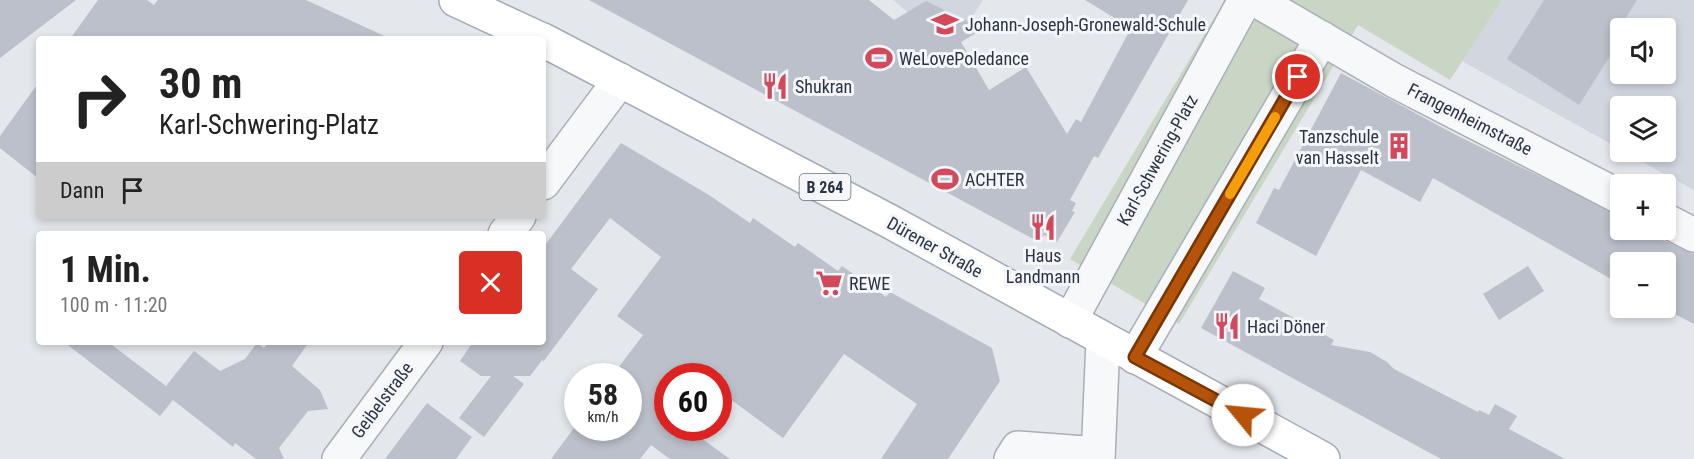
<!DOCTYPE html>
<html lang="de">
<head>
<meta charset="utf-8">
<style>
  body { margin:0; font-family:"Roboto Condensed",sans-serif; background:#f2f2f2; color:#222; height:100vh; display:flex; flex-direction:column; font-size:22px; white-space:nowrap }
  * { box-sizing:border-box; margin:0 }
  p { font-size:20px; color:#767676 }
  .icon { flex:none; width:33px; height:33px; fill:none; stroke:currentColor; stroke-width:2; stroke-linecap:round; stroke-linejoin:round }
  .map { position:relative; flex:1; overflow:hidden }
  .side { position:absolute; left:36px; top:231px; width:510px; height:114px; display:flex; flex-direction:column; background:#fff; border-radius:6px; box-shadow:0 3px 9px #0003 }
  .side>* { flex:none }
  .banner { position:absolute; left:36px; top:36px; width:510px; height:183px; border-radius:6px; box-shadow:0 3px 9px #0003; background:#fff; color:#222; overflow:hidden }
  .controls { position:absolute; left:1610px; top:18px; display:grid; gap:12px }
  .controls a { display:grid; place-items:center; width:66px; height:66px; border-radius:6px; background:#fff; box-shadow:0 3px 9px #0003; font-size:30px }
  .speed { position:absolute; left:564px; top:363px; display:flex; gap:12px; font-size:30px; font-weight:700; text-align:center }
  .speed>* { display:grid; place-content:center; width:78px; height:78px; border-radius:50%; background:#fff; box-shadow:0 3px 9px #0003; line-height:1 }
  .speed small { font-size:15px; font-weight:400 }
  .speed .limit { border:9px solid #d22; background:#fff; color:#111 }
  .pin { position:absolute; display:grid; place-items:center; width:51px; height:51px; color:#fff; margin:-26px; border:3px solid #fff; border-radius:50%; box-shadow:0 2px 6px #0007 }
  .me { position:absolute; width:66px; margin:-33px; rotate:298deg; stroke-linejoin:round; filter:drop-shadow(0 0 4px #0008) }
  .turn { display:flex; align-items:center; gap:21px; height:126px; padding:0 24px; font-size:27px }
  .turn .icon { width:78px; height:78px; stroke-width:2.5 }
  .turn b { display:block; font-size:42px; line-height:51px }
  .then { display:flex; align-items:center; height:57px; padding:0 24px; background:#0003; gap:12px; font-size:22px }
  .round { display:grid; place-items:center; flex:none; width:63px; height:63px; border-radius:6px; background:#f2f2f2 }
  .overview { display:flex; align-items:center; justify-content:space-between; height:102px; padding:0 24px }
  h1 { font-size:36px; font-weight:700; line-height:45px }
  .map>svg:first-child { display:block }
</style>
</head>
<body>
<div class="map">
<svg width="1694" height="459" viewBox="0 0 1694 459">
  <rect width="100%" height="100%" fill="#e4e7ec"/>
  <g fill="#d2d6de" fill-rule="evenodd">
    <path d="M893,0h90l-31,48z"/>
    <path d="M1502,0h192v190l-70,-38h41v-46h-45v43l-158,-88zM1620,28h45v46h-45z"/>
  </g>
  <path fill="#c9d6c5" d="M1225,0h277l-52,80 -92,-55 -179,299 -109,-65z"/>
  <g fill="#bbc0ca">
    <path d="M0,0h76l-76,58z"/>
    <path d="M98,0h49l7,5 4,-5h148l85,39h-321z"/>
    <path d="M589,0h280l25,20 32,-19 57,28 -22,13 28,48 37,-23 41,67 9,-15 5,3 50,-94 -46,-28h103l-90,158 -4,-2 -24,44 6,3 -4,8 3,1 -18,30 -13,-7 -5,7z"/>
    <path d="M1544,0h93l-17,27v30l-10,-1 -31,49 -72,-46z"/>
    <path d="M1341,73l115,62 164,81v14h29l7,7 38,17v70l-31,-16 2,-46h-45v22l-187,-106 -13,24 -59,-32 -45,86 -60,-33 18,-35 5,2z"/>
    <path d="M39,82v97l-39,-31v-12z"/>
    <path d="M621,143l88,52 41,28 3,-5 42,29 3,-4 40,28 4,-5 44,31 4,-5 102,56 8,33 -52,78h-67l36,-55 -73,-50 -61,84 -65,-48v-14h-50v52h19l43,31h-60l-19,-14 -11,14h-89l23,-31h54v-52h-16l31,-41 -26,-19 44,-59 -51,-39 -39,51 27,20 -55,73v-3l-13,17h-17l11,8 -40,53 -25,-19 32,-42h-10l-21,-15 13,-19h70v-94z"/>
    <path d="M1528,266l16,25 -45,29 -16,-26z"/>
    <path d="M1233,271l32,17 -6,11 75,41 -3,5 39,7 17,10 7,7 84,43 1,-2 10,5 6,-11 22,12 -8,13 56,30h-124l-240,-131z"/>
    <path d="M64,342h44l58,44 28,-35 26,20 25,-12 12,-16 7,5 5,-6h40l-17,24 28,24 8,19 -20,2 -29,37 5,11h-28l-21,-16 -2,4 -60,-47 -13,16z"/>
    <path d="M427,403l45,34 -16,22h-71z"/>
  </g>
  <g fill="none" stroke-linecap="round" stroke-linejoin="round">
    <defs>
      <g id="minor">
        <path d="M1256,0l139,81 225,116"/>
        <path d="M543,183l77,-103"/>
        <path d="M1665,220l29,15"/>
        <path d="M505,234l14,-18"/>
        <path d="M1070,321l175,-321"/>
        <path d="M1135,357l187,-319"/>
        <path d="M339,459l87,-117"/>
        <path d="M1011,459l7,-11 80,6"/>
        <path d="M1098,459l5,-119"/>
      </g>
      <g id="major">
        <path d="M456,0l84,39"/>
        <path d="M543,40l346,181 434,238"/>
      </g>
    </defs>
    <use href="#minor" stroke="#a9aeb7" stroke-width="36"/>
    <use href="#major" stroke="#a3abb8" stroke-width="36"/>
    <use href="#minor" stroke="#f7f8fa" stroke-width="33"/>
    <use href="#major" stroke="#fff" stroke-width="33"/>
  </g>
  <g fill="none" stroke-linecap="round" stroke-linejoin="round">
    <defs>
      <path id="route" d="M1243,415l-108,-58 163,-280"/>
    </defs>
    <use href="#route" stroke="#753606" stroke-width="15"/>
    <use href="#route" stroke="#b45309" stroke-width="10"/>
    <path stroke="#f59e0b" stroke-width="10" d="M1230,194l45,-77"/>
  </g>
  <defs>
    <symbol id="school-bare" viewBox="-9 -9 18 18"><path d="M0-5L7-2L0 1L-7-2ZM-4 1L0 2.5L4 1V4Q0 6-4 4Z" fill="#d1495b" stroke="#f4f6f9" stroke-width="2.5" paint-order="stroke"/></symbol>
    <symbol id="stadium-bare" viewBox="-9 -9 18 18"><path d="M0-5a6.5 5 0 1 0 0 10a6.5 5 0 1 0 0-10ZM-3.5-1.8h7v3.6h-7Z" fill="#d1495b" stroke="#f4f6f9" stroke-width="2.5" paint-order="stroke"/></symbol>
    <symbol id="restaurant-bare" viewBox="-9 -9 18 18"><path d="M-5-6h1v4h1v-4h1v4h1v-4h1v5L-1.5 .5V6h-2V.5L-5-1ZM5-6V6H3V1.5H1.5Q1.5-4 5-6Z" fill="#d1495b" stroke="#f4f6f9" stroke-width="2.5" paint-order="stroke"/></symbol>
    <symbol id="building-bare" viewBox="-9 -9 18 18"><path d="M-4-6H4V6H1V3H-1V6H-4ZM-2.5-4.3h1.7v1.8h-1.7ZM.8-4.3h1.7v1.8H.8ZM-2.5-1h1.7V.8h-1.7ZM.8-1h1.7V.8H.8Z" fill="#d1495b" stroke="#f4f6f9" stroke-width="2.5" paint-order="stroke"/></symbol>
    <symbol id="supermarket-bare" viewBox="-9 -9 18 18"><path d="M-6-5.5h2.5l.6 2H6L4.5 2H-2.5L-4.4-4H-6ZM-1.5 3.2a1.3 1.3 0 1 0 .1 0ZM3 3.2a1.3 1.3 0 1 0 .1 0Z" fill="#d1495b" stroke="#f4f6f9" stroke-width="2.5" paint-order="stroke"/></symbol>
  </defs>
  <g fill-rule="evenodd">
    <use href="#school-bare" x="926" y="5" width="38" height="38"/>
    <use href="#stadium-bare" x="860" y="39" width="38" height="38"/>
    <use href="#restaurant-bare" x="756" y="67" width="38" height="38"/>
    <use href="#building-bare" x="1380" y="127" width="38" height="38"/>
    <use href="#stadium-bare" x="926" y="160" width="38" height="38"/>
    <use href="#restaurant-bare" x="1024" y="208" width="38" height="38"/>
    <use href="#supermarket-bare" x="810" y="264" width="38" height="38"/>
    <use href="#restaurant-bare" x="1208" y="307" width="38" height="38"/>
  </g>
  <g text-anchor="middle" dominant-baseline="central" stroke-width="6" stroke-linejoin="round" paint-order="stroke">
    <rect fill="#f4f6f9" stroke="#676e7b" stroke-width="1.5" x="799.5" y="174" width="51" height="26" rx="4.5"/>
    <g font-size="16" font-weight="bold" fill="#2b3445">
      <text x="825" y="187">B 264</text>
    </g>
    <g font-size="18" fill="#2b3445" stroke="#f4f6f9" text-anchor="start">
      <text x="965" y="24">Johann-Joseph-Gronewald-Schule</text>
      <text x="899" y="58">WeLovePoledance</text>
      <text x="795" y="86">Shukran</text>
      <text x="1379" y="136" text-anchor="end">Tanzschule<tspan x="1379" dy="21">van Hasselt</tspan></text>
      <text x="965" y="179">ACHTER</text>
      <text x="1043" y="255" text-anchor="middle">Haus<tspan x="1043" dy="21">Landmann</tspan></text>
      <text x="849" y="283">REWE</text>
      <text x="1247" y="326">Haci Döner</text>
    </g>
    <g font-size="18" fill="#2b3445" stroke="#f4f6f9">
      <text transform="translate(1470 119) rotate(27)">Frangenheimstraße</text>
      <text transform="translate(1157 160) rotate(-61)">Karl-Schwering-Platz</text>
      <text transform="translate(935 247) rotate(29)">Dürener Straße</text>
      <text transform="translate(382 400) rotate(-53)">Geibelstraße</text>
    </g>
  </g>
</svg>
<div class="controls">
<a><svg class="icon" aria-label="sound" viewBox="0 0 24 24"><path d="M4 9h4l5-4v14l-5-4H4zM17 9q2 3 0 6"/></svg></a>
<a><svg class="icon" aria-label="layers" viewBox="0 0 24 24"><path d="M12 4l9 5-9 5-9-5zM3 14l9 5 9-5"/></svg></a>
<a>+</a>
<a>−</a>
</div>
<div class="speed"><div>58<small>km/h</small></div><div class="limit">60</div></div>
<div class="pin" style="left:1298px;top:77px;background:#d93025"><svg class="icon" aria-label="arrive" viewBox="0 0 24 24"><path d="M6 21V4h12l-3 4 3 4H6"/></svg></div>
<svg class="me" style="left:1243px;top:415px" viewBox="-20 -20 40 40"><circle r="19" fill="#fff"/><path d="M0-13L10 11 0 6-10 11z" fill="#b45309"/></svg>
<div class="banner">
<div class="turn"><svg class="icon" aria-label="right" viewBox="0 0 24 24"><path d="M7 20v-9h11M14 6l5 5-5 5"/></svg><div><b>30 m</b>Karl-Schwering-Platz</div></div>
<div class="then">Dann<svg class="icon" aria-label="arrive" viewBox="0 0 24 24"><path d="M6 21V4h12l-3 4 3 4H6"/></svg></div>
</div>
<section class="side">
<div class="overview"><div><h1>1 Min.</h1><p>100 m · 11:20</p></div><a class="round" style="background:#d93025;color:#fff"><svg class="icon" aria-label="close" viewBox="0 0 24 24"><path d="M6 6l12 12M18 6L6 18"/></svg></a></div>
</section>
</div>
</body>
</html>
